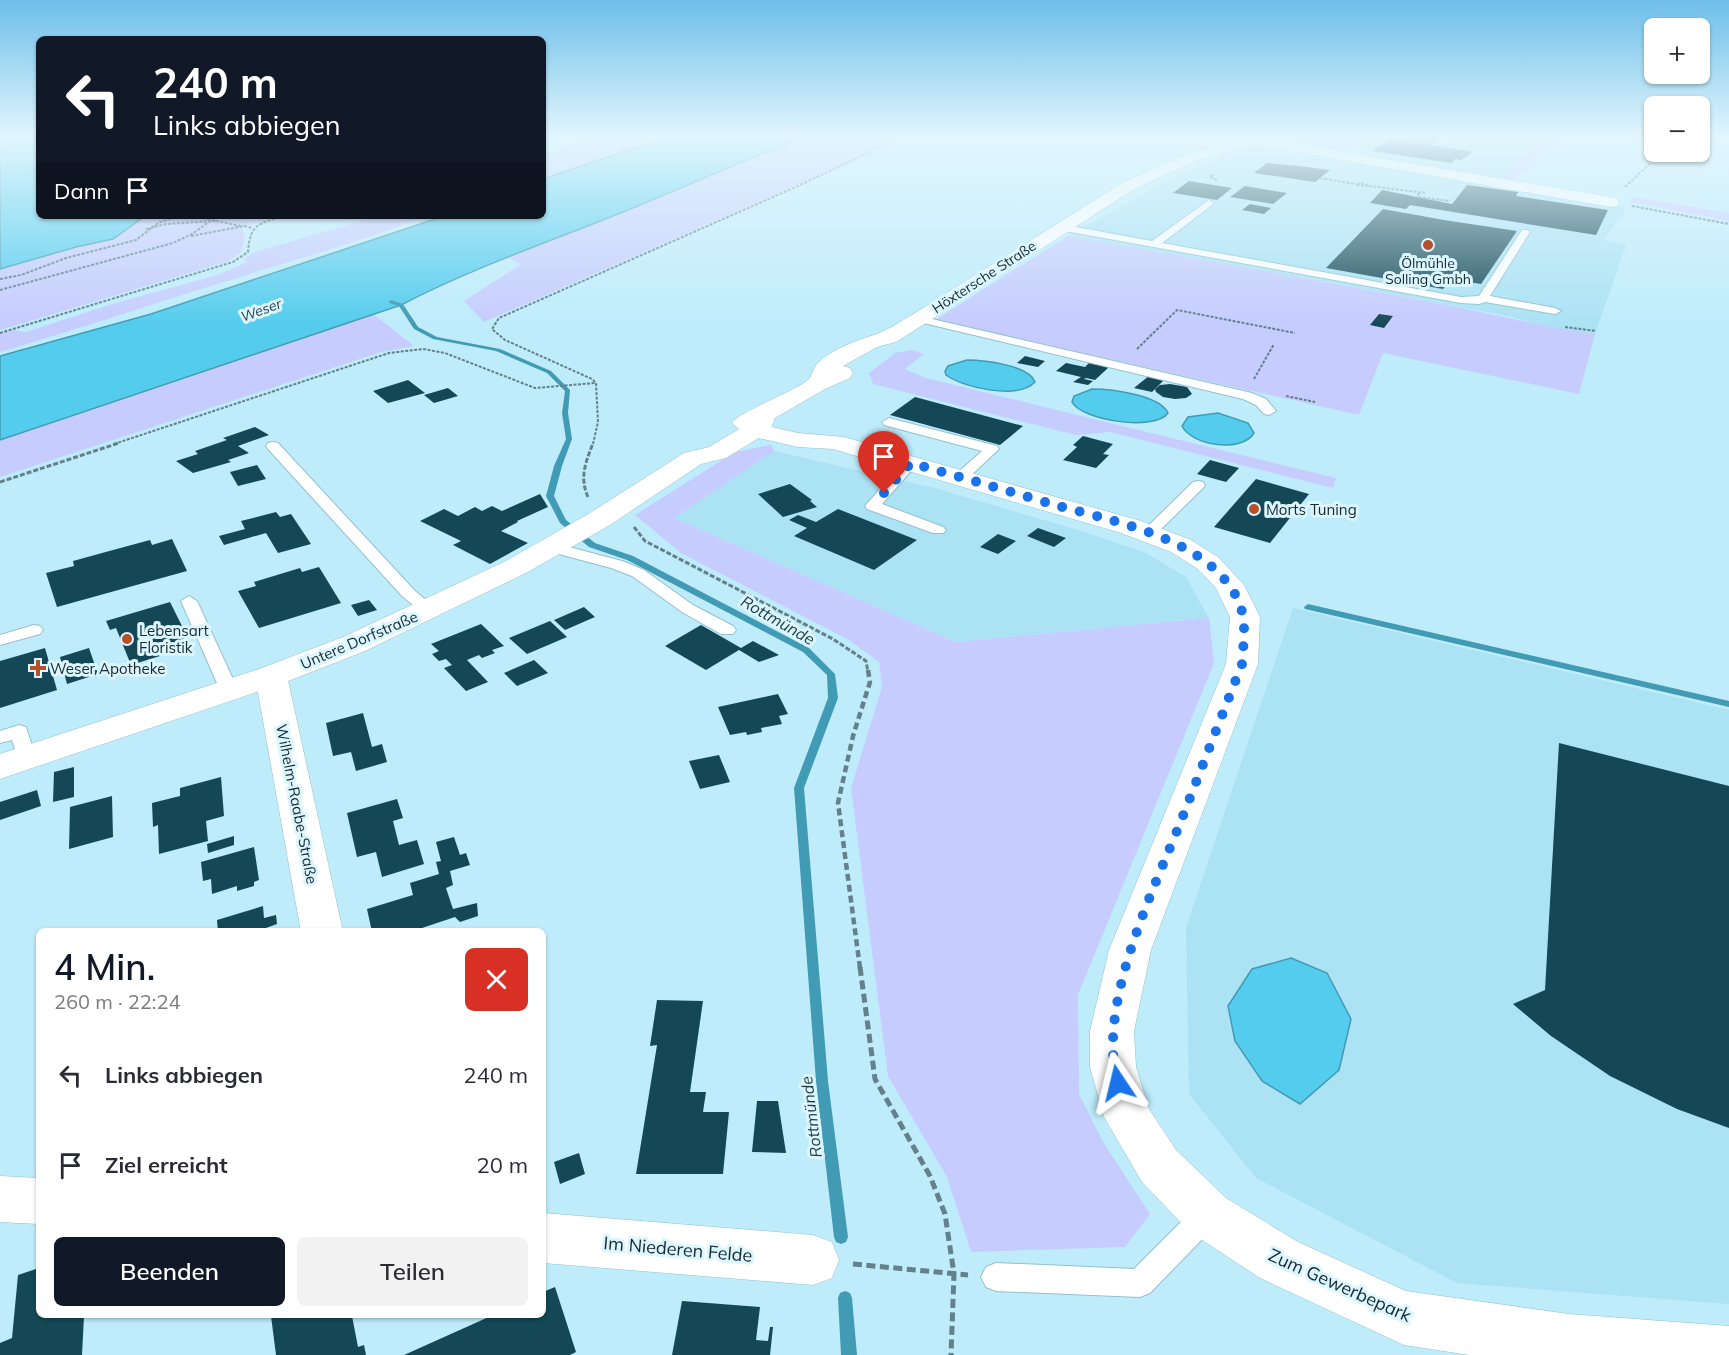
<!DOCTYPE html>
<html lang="de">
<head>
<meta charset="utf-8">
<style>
  body { margin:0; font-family:Mulish,sans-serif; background:#f2f2f3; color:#2b2b33; height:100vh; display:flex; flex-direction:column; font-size:22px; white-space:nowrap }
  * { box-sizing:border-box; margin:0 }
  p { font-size:20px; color:#7c7c81 }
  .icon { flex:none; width:33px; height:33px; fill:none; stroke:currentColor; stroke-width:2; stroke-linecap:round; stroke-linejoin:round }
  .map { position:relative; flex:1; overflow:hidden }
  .drawer { position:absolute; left:36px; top:928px; width:510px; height:390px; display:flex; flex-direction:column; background:#fff; border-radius:9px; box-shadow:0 2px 4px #0004 }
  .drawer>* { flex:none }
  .top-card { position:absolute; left:36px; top:36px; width:510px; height:183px; border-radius:9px; box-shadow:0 2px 4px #0004; background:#111827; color:#fff; overflow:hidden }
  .tools { position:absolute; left:1644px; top:18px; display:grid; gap:12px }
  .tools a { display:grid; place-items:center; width:66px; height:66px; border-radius:9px; background:#fff; box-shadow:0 2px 4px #0004; font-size:30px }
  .pin { position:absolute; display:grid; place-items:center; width:51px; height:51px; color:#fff; margin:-62px -26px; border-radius:50% 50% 50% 0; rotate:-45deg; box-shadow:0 0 6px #0007 }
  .pin .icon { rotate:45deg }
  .me { position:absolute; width:66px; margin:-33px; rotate:350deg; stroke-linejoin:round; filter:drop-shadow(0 0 4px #0008) }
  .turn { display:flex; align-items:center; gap:21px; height:126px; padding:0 18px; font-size:27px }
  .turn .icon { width:78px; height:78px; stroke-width:2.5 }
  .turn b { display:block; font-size:42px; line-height:51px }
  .then { display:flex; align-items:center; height:57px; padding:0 18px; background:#0003; gap:12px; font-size:22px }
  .round { display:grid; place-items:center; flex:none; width:63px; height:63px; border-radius:9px; background:#f2f2f3 }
  .headline { display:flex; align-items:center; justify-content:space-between; height:102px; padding:0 18px }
  h1 { font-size:36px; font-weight:600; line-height:45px; color:#111827 }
  .cta { display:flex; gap:12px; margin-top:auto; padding:12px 18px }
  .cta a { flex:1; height:69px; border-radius:9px; background:#111827; color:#fff; font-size:24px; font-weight:600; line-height:69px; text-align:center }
  .cta a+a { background:#f2f2f3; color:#2b2b33 }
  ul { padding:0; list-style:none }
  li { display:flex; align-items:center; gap:18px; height:90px; padding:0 18px }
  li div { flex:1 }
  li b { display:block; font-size:22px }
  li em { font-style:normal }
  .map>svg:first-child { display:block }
</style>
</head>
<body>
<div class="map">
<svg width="1729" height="1355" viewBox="0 0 1729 1355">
  <rect width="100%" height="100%" fill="#bfecfb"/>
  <g fill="#abe2f4">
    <path d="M1376,136h175l-43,30 6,1 -15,11 -162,-25z"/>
    <path d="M1257,146l370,62 -23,32 22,5 -31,89 -44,-6 -39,-11 -174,-33 -270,-48 110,-61z"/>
    <path d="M774,451l160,37 151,44 61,21 40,24 23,41 -253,24 -282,-124z"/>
    <path d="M1293,608l436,102v594l-272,-21 -201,-105 -67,-84 -3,-166z"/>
  </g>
  <g fill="#c6ccfe">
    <path d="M598,136h71l-126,43v-23z"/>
    <path d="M808,136h101l-425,186 -20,-21 57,-37 -12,-6z"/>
    <path d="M1298,136h77l-34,14 -59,-11z"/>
    <path d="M1551,136h19l-60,46 -11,-4 14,-10 -5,-2z"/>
    <path d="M1636,197l93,16v8l-99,-19z"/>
    <path d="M145,216h131l-34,12 3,9 -4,15 -15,10 -226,68v-61l76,-22 37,-8z"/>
    <path d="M378,216h48c-65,26 -133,44 -199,65 -76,23 -151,49 -227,71v-18l14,-4 12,2 86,-28 105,-29 31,-13 -6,-2 13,-8z"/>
    <path d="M1068,236c119,21 239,42 358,65 56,10 112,25 169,33l-16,60 -196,-41 -24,62 -424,-95z"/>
    <path d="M373,314l41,32 -33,6 -381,125v-37z"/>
    <path d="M912,350l12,4 -19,15 21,9 410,100 -3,10 -223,-56 -34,3 -203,-51 -4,-11 26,-20z"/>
    <path d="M771,445l3,6 -100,67 282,124 253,-24 5,45 -136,332 1,99 24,48 47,72 -25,33 -154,5 -24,-75 -59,-101 -37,-288 31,-101 -3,-25 -30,-22 -168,-87 -46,-38 100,-63z"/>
  </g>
  <g fill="#54cced" stroke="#429bb4" stroke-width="1.5">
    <path d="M0,136h39v80h106l-32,23 -37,8 -76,22z"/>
    <path d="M669,136h139c-62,23 -123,51 -185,76 -74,30 -151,56 -222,93l-401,135v-84l151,-42 293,-98h99v-37z"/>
    <path d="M967,360c16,0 62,5 68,22 -17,18 -71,6 -89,-7l-1,-4 3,-5z"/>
    <path d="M1092,389c19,0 68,6 76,24 -13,19 -87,7 -96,-11l2,-6z"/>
    <path d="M1218,413l30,10 6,10c-12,20 -62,13 -72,-7l6,-9z"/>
    <path d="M1291,958l36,15 24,46 -12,51 -39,34 -38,-23 -27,-40 -7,-35 24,-37z"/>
  </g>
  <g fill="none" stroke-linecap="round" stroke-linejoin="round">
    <g fill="#429bb4" fill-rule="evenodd">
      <path d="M1285,136h5l-11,3 -2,-1z"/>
      <path d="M391,300l12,4 15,23 19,10 63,12 51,22 19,19 -2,23 4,26 -10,27 -8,30 12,24 29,23 38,13 176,92 26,26 3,24 -34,90 24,293 20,156 -2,5 -5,2 -5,-2 -2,-5 -18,-156 -22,-293 34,-90 -1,-23 -24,-23 -176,-92 -38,-13 -29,-24 -14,-27 8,-30 12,-27 -4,-26 3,-22 -18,-18 -51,-22 -63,-12 -19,-10 -15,-23 -10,-3v-2z"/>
      <path d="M1308,604l421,97v6l-424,-98 -1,-2z"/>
      <path d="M845,1291l5,2 2,5 5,57h-16l-3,-57 2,-5z"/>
    </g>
  </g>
  <g fill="#154856">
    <path d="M1411,136h35l-15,9 42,7 -12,8 -6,-1 -4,4 -79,-12 17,-13 14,2z"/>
    <path d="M1267,163l32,3 31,4 -15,12 -61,-9z"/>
    <path d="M1189,181l43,7 -15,12 -44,-7z"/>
    <path d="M1467,185l51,7 -2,4 92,14 -12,25 -186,-30 -4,4 -36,-6 12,-13 70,14z"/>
    <path d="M1245,186l42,7 -14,11 -43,-7z"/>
    <path d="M1250,204l21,4 -7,6 -22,-4z"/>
    <path d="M1383,209l61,11 73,11 -36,53 -30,-5 -8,10 -117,-21z"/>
    <path d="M1379,314l14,2 -9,12 -14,-3z"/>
    <path d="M1025,356l20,5 -7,6 -21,-4z"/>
    <path d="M1066,363l19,4 4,-4 20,4 -14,13 -9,-2 -2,1 9,2 -5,4 -15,-3 8,-5 -25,-6z"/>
    <path d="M1150,375l16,3 -14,14 -18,-4z"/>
    <path d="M408,380l17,13 -37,10 -15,-12z"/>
    <path d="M1170,384l17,3 5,7 -6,4 -11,1 -12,-2 -7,-5 -1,-3 5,-4z"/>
    <path d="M448,388l10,8 -24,7 -10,-8z"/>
    <path d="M915,397l108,29 -23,19 -110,-30z"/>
    <path d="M255,427l14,8 -31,11 11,7 -21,7 3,2 -38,11 -17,-12 22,-7 -3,-3 32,-11 -4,-2z"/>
    <path d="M1083,436l30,8 -10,10 6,1 -13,13 -33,-8 14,-13 -4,-2z"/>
    <path d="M1210,460l29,8 -13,14 -29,-8z"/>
    <path d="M257,465l9,14 -28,7 -8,-14z"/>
    <path d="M1256,479l53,15 -39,49 -56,-16z"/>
    <path d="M790,484l22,16 -2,1 7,6 -34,10 -25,-23z"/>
    <path d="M540,494l8,13 -31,14 1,1 -17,9 27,12 -38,21 -37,-19 8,-4 -41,-20 24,-12 14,7 17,-9 7,4 10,-5 10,5z"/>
    <path d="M838,509l79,31 -43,30 -80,-34 13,-8 -18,-8 9,-5 18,7z"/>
    <path d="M276,512l4,5 11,-3 20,30 -33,9 -12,-20 -42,12 -5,-9 26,-7 -4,-8z"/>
    <path d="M1038,528l28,10 -12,9 -27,-11z"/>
    <path d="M998,534l18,7 -18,13 -18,-7z"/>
    <path d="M172,539l15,32 -130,36 -11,-34 28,-7 -1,-5 29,-8 48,-13 2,5z"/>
    <path d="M319,567l22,36 -82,25 -21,-37 18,-5 -2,-4 46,-14 2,4z"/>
    <path d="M369,600l8,10 -19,6 -7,-11z"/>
    <path d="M170,602l22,44 -61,19 -15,-37 -6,2 -4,-9z"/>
    <path d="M584,607l11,10 -30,13 -11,-10z"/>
    <path d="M550,621l17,16 -40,17 -18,-16z"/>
    <path d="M481,624l23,22 -12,4 3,3 -13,5 -3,-3 -12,5 21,22 -22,9 -22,-23 8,-3 -6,-6 -7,2 -7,-7 7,-3 -8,-7z"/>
    <path d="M701,625l40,23 12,-7 26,14 -20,7 -20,-12 -33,20 -41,-24z"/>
    <path d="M45,648l12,42 -57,18v-47z"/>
    <path d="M89,648l9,26 -31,10 -7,-27z"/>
    <path d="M534,660l14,13 -31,13 -13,-13z"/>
    <path d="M778,694l10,20 -9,2 3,8 -21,4 1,4 -15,3 -1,-3 -16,3 -12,-28z"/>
    <path d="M363,713l9,34 10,-3 5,18 -31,9 -5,-19 -18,4 -7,-33z"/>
    <path d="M1559,743l170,43v342l-52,-19 -67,-33 -59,-40 -38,-32 32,-14z"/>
    <path d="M719,755l11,27 -30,7 -11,-28z"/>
    <path d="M74,767v30l-21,5 1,-30z"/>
    <path d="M221,777l3,39 -18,5 2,20 -49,13 -1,-29 -5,2 -1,-24 28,-7v-8z"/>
    <path d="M37,790l4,16 -41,14v-18z"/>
    <path d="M112,796l1,41 -44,12 1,-42z"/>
    <path d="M397,799l6,19 -10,3 6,24 18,-5 7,24 -42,13 -6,-25 -19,5 -10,-44z"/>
    <path d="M234,836v9l-26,8 -1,-9z"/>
    <path d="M454,837l6,18 6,-2 4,12 -20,6 3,14 -7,3 7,21 24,-6 1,13 -18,6 -5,-5 -45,15h-38l-5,-23 46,-14 -3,-12 29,-9 -3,-12 5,-1 -5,-19z"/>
    <path d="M254,847l5,33 -5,2v4l-17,5v-5l-25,8 -1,-15 -8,2 -2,-19z"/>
    <path d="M263,906l1,12 12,-3 1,9 -11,4v4h-48l-1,-12z"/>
    <path d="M657,1000l46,1 -13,91h16l-3,20h26l-6,62h-87l21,-129 -7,1z"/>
    <path d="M757,1101h21l8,52 -34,-1z"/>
    <path d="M579,1153l6,21 -25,10 -6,-22z"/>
    <path d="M39,1268v48h45l-2,39h-82v-12l12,-5 6,-63z"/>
    <path d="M555,1287l21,65 -6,3h-166l87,-39h52v-24z"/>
    <path d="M682,1301l78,6 -4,33 12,1 2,-14h3l-3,28h-98z"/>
    <path d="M271,1316h81l6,31 6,-2 2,10h-90z"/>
  </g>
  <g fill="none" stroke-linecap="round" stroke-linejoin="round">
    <defs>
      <g id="service">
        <path d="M1209,200l5,3 -2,2 -50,38 299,54 18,-1 43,-66h6l2,2 -40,64 65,12 6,3 -6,3 -70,-12 -6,2 -18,-1 -401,-73 -5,-3 5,-3 92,17z"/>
        <path d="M919,316l333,77 14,6 10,12 -7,4 -5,-1 -8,-9 -13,-6 -328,-78 -2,-2z"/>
        <path d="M889,418l108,28 2,3 -33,31h-10l-2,-3 2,-3 26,-23 -98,-26 -2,-3z"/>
        <path d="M273,442l5,1 137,148 22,18 -2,4h-12l-20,-16 -135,-148 -2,-3 2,-3z"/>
        <path d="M911,459l7,4 -36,41 61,23 3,3 -3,3h-10l-66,-24 -2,-3 41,-46z"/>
        <path d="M1198,481l5,1 2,3 -2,3 -49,48h-10l-3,-3 3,-3 49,-48z"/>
        <path d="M550,542l72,19 22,9 49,35 40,21 3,4 -3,4h-12l-39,-22 -50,-36 -21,-8 -67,-18 -2,-3 2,-3z"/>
        <path d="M189,596l8,5 41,89 -3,4h-12l-3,-4 -39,-89z"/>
        <path d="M34,625l6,1 3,4 -3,4 -40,11v-10z"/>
        <path d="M19,725l7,2 10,31 -3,4 -7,2 -7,-2 -7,-22 -12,3v-12z"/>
        <path d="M1206,1203l10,4 4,9 -4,9 -66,68 -10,4 -144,-6 -10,-4 -5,-10 5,-10 10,-4 138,6 62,-62z"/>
      </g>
      <g id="minor">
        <path d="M1250,136l361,61 6,1 2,4 -2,4 -6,1 -366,-64 -2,-3z"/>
        <path d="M754,423l44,10 46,4 297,84 50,19 27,17 26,28 16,32 -2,47 -107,286 -17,81 2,36 13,42 27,41 50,48 72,44 108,49 163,23 160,12v29h-259l-66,-10 -144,-67 -70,-46 -48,-50 -38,-65 -14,-50v-36l19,-81 117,-286 4,-47 -14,-29 -18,-19 -27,-17 -50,-19 -288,-84 -35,-2 -53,-12 -3,-5 3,-5z"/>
        <path d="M271,666l12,3 4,7 56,256h-42l-46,-256 4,-7z"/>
        <path d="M0,1176l39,2v46l-39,-2z"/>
        <path d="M543,1213l270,22 19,7 7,18 -7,18 -19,7 -270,-22z"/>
      </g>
      <path id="tertiary" d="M1254,136h21l-2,3 -80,23 -59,27 -208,134 -30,19 -19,5 -34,19 7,2 3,5 -3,5 -25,11 -50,29 -5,13 -44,27 -25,6 -91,61 -84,48 -161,78 -82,32 -283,96v-25l259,-85 84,-32 163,-76 84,-48 94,-60 25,-6 30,-18 -7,-6c7,-11 61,-31 76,-43 5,-4 5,-12 9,-16 17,-17 41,-23 62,-31 11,-4 22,-12 33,-18l210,-132 61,-27z"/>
    </defs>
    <use href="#service" stroke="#94c0cf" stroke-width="2"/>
    <use href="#minor" stroke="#94c0cf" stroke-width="1"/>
    <use href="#tertiary" stroke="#94c0cf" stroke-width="1"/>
    <g stroke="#63808b" stroke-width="2" stroke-dasharray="3 1.5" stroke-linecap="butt">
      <path d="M1214,175l-4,2 7,3"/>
      <path d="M1320,178l36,6"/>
      <path d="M1361,183l8,3 -13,-1z"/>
      <path d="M1369,186l56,7"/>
      <path d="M1625,187l36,-34"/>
      <path d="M1419,193l-1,4 32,4"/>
      <path d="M1632,206l97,18"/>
      <path d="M194,216l46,10"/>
      <path d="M146,229l20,-5 50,-3"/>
      <path d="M191,236l53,-10 8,2"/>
      <path d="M0,279l21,-4 45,-17 70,-18 22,-17 20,-7"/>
      <path d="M0,290l173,-47 19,-9 25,-18"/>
      <path d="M1565,327l31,4"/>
      <path d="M0,333l233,-71 15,-10c2,-28 10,-28 35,-36"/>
      <path d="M1137,349l40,-39 118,23"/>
      <path d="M1254,379l20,-35"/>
      <path d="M1286,396l29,6"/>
      <path d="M114,444l275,-91 34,-4 22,4 90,35 60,-5"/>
      <path d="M593,444l5,-22 -2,-39 -4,-4 -87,-39 -13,-11 7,-11 299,-132 106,-50"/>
    </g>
    <g stroke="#63808b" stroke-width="3" stroke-dasharray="5 2" stroke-linecap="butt">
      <path d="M0,482l119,-39"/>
      <path d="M588,497c-9,-20 -2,-35 5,-54"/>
      <path d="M634,527l11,14 188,98 33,22 2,11"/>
    </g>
    <path stroke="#63808b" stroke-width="4.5" stroke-dasharray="7 4" stroke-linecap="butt" d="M860,968l-22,-165 15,-67 17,-54 -2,-12"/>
    <g stroke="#63808b" stroke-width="5" stroke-dasharray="9 4.5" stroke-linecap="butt">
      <path d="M860,967l15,112 55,97 15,38 9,60 -3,81"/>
      <path d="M853,1264l115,11"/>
    </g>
    <use href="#service" fill="#fff" fill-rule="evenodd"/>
    <use href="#minor" fill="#fff" fill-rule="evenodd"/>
    <use href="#tertiary" fill="#fff" fill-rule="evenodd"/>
  </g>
  <linearGradient id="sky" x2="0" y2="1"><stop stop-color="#6dbeea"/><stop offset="0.42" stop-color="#e2f6fd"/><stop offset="1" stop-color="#e2f6fd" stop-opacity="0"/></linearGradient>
  <rect width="1729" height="325" fill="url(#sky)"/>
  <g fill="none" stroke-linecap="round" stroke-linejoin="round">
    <path stroke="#1a73e8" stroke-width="10" stroke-dasharray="0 18" d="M884,493l27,-30c46,13 91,26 137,40 56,16 145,32 181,82 20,27 15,48 13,79 -21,54 -42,108 -63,162 -28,69 -83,184 -61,257"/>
  </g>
  <g fill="#b74f29" stroke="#dbf6ff" stroke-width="2">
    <circle cx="1428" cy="245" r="6"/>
    <circle cx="1254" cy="509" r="6"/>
    <circle cx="127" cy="639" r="6"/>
    <path d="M35 659h6v6h6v6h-6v6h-6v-6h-6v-6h6z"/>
  </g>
  <g text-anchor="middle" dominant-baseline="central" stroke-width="6" stroke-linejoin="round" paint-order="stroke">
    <g font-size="14" fill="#17282e" stroke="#dbf6ff">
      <text x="1428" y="263">Ölmühle<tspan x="1428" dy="16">Solling Gmbh</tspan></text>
    </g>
    <g font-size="14" fill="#17282e" stroke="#dbf6ff">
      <text transform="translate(984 277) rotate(-33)">Höxtersche Straße</text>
    </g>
    <g font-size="14" font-style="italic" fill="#1f3941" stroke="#dbf6ff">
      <text transform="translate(261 310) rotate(-20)">Weser</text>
    </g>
    <g font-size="15" fill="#17282e" stroke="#dbf6ff" text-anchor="start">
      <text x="1266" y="509">Morts Tuning</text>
      <text x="139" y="630">Lebensart<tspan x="139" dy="17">Floristik</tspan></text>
      <text x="50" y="668">Weser Apotheke</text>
    </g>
    <g font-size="15" fill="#17282e" stroke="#dbf6ff">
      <text transform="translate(359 640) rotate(-23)">Untere Dorfstraße</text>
      <text transform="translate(297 804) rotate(79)">Wilhelm-Raabe-Straße</text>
    </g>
    <g font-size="16" font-style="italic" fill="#1f3941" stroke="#dbf6ff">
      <text transform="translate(778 620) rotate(30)">Rottmünde</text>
      <text transform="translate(811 1117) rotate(-97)">Rottmünde</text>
    </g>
    <g font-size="18" fill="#17282e" stroke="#dbf6ff">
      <text transform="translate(678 1249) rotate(5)">Im Niederen Felde</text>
      <text transform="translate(1340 1285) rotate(24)">Zum Gewerbepark</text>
    </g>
  </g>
</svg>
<div class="tools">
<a>+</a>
<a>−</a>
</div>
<div class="pin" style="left:884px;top:493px;background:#d93025"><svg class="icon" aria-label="arrive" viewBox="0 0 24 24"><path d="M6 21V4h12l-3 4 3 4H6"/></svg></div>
<svg class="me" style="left:1118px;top:1083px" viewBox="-20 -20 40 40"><path d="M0-17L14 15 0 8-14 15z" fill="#1a73e8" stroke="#fff" stroke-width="4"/></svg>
<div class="top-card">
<div class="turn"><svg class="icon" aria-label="left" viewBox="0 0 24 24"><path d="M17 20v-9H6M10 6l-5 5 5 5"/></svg><div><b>240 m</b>Links abbiegen</div></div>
<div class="then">Dann<svg class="icon" aria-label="arrive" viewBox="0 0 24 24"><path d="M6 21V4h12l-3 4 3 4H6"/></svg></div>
</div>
<section class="drawer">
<div class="headline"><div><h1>4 Min.</h1><p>260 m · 22:24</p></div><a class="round" style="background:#d93025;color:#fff"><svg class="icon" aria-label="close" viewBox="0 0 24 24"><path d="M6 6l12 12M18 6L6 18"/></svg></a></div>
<ul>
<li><svg class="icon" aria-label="left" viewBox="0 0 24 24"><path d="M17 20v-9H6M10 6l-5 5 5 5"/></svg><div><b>Links abbiegen</b></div><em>240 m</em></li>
<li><svg class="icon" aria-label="arrive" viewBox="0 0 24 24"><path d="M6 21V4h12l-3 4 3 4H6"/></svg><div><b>Ziel erreicht</b></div><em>20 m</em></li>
</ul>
<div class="cta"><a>Beenden</a><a>Teilen</a></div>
</section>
</div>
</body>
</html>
